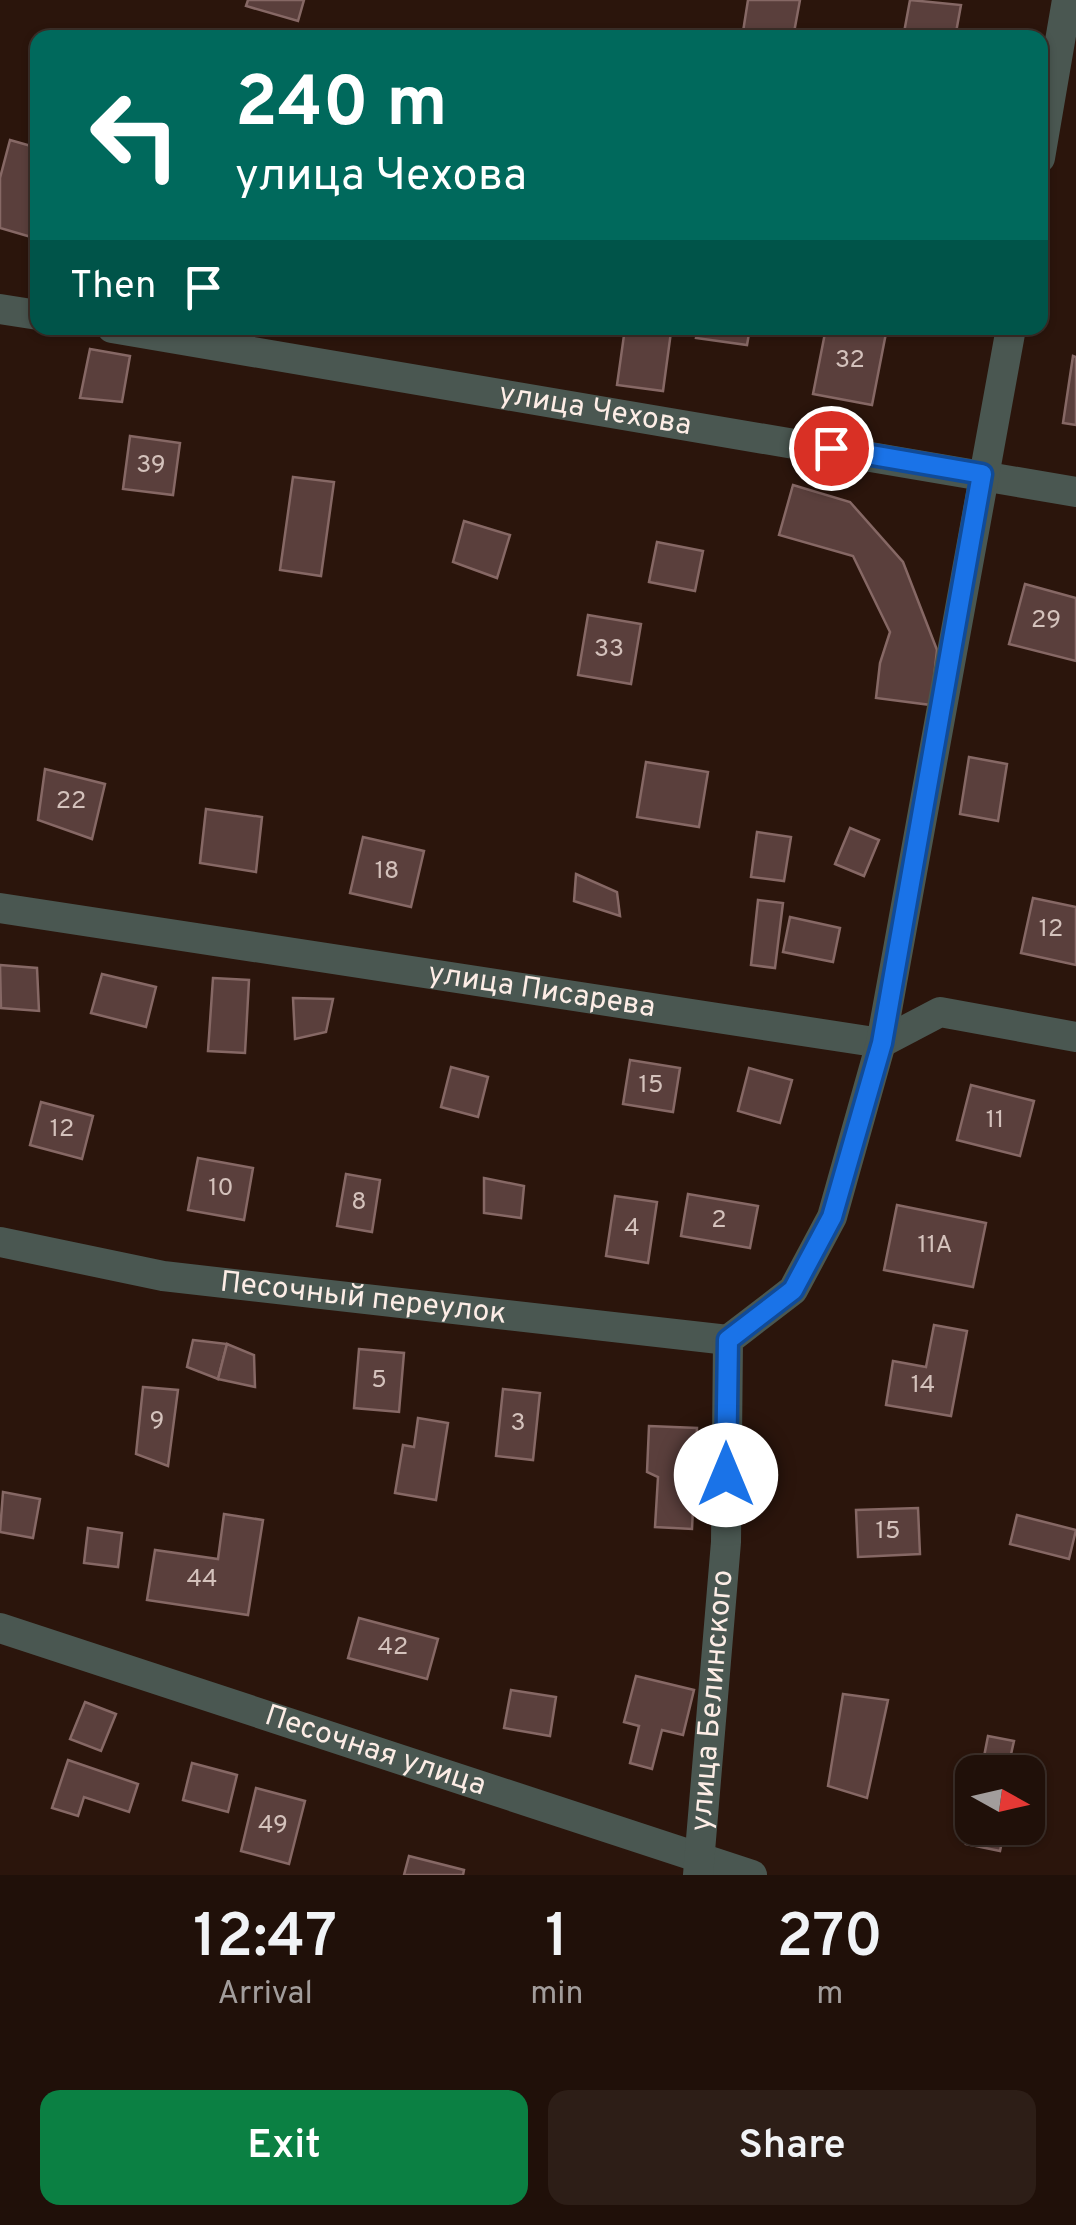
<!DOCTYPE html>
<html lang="en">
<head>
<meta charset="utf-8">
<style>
  body { margin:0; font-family:Overpass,sans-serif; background:#2d1e17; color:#f1f3f6; height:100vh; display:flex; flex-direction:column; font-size:38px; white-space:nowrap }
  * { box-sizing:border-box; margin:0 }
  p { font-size:32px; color:#a29d9c }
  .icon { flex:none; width:55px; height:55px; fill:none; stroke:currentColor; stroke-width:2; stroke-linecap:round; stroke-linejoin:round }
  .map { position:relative; height:1875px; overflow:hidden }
  .drawer { display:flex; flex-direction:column; background:#201009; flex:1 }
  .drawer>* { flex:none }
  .banner { position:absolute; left:30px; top:30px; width:1018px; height:305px; border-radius:20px; box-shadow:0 2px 8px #0004,0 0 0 2px #3d302a; background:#00695c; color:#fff; overflow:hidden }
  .needle { width:65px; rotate:98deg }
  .controls { position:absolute; left:955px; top:1755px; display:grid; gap:20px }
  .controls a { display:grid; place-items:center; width:90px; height:90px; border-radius:20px; background:#201009; box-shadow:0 2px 8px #0004,0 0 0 2px #3d302a; font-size:50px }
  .pin { position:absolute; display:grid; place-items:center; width:85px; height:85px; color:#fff; margin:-42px; border:5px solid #fff; border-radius:50%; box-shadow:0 2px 10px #0007 }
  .me { position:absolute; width:110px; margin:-55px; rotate:0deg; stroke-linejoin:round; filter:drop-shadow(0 0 8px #0008) }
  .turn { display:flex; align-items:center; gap:35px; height:210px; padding:0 40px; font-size:45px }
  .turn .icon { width:130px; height:130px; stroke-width:2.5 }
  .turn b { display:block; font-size:70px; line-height:85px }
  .then { display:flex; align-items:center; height:95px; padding:0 40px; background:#0003; gap:20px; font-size:38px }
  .eta { display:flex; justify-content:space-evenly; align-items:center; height:170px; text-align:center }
  .eta b { font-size:60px; font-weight:600; line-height:70px }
  .button { display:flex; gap:20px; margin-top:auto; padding:20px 40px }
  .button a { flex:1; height:115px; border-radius:20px; background:#0b8043; color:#fff; font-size:40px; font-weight:600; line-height:115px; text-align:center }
  .button a+a { background:#2d1e17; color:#f1f3f6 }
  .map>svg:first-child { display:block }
</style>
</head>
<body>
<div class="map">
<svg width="1076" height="1875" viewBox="0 0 1076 1875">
  <rect width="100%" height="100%" fill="#2b150c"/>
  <g fill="#5a3f3c" stroke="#866865" stroke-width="2.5">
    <path d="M248,0h56l-6,21 -52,-15z"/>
    <path d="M748,0h52l-7,38h-51z"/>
    <path d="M910,0l51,5 -6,33h-52z"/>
    <path d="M10,140l28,8v91l-38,-11v-50z"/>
    <path d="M625,328l46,4 -8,59 -46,-6z"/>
    <path d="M698,328h52l-3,17 -51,-7z"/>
    <path d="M826,328h61l-15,77 -59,-11z"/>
    <path d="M90,349l40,7 -8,46 -42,-4z"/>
    <path d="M1073,356l3,1v68l-13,-2z"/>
    <path d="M130,436l50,7 -7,52 -50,-6z"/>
    <path d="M293,477l41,5 -13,94 -41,-6z"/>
    <path d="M793,485l57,17 53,60 34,88 -6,55 -55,-7 4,-35 10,-31 -37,-76 -74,-21z"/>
    <path d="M464,521l46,14 -13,43 -44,-16z"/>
    <path d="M657,542l46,9 -8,40 -46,-9z"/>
    <path d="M1025,584l51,14v63l-67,-17z"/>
    <path d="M588,615l53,9 -10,60 -53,-9z"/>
    <path d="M969,757l38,7 -9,57 -38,-7z"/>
    <path d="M646,762l62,10 -9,55 -62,-10z"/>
    <path d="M45,769l60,15 -13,55 -54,-19z"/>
    <path d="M206,809l56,8 -6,55 -56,-9z"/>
    <path d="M850,828l29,12 -15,36 -29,-12z"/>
    <path d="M757,832l34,5 -7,44 -33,-4z"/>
    <path d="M363,837l61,14 -13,56 -61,-14z"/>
    <path d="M576,874l41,18 3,24 -46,-15z"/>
    <path d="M1033,898l43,9v58l-55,-12z"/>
    <path d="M758,900l25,3 -8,65 -24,-3z"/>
    <path d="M790,917l50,11 -7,34 -50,-10z"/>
    <path d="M0,965l37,3 2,43 -38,-3z"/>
    <path d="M102,974l54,13 -10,40 -55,-14z"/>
    <path d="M213,978l36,2 -4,73 -37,-2z"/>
    <path d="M293,998l40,1 -7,33 -31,7z"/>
    <path d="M630,1060l50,8 -7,44 -50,-8z"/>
    <path d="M451,1067l37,10 -10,40 -37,-10z"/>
    <path d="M749,1068l43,12 -12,43 -42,-12z"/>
    <path d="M971,1085l63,16 -14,55 -63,-16z"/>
    <path d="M41,1102l52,14 -11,43 -52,-14z"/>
    <path d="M198,1158l55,10 -9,52 -56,-10z"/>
    <path d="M346,1174l34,6 -8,52 -35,-6z"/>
    <path d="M484,1178l40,8 -3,32 -37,-5z"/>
    <path d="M688,1194l70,12 -8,42 -69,-12z"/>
    <path d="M615,1196l42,6 -9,61 -42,-7z"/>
    <path d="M897,1205l89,18 -13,64 -89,-17z"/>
    <path d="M934,1325l33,6 -16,85 -65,-11 7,-44 33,6z"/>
    <path d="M193,1340l34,4 -9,35 -31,-12z"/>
    <path d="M227,1344l27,11 1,32 -37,-8z"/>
    <path d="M359,1349l45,4 -5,59 -45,-4z"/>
    <path d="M143,1387l35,3 -10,76 -32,-12z"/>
    <path d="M503,1389l37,4 -7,67 -37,-4z"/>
    <path d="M418,1418l30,5 -12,77 -41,-7 8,-48 11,2z"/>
    <path d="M649,1426l48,2 -5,101 -37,-2 3,-50 -11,-5z"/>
    <path d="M3,1492l37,7 -7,39 -33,-6z"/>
    <path d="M918,1508l2,46 -62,3 -2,-47z"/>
    <path d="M224,1514l39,6 -15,95 -101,-15 8,-50 63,9z"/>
    <path d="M1017,1515l59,15 -7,29 -59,-15z"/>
    <path d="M88,1528l34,5 -4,34 -34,-4z"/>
    <path d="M359,1618l79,21 -11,40 -79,-21z"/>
    <path d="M636,1676l58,14 -11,45 -21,-5 -10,39 -22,-6 9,-37 -15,-4z"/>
    <path d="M511,1690l45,7 -6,39 -46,-8z"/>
    <path d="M843,1694l45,6 -21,98 -39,-12z"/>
    <path d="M85,1702l31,12 -15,37 -31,-12z"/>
    <path d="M988,1736l26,5 -7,31h-26z"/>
    <path d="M68,1760l70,24 -9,28 -45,-15 -6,19 -26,-8z"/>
    <path d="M192,1763l45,12 -9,37 -45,-12z"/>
    <path d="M256,1788l49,13 -16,63 -48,-13z"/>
    <path d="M972,1812v16h33l-5,23 -34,-7z"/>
    <path d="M409,1856l55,14 -1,5h-59z"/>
  </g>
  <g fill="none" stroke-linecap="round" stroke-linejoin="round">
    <g stroke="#4a5751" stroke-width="30">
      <path d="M1040,158l27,-158"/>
      <path d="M0,309l38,6"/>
      <path id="s1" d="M112,328l964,164"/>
      <path id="s2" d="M0,908l881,135 59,-31 136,25"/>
      <path id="s3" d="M0,1242l163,34 565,64"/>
      <path id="s4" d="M0,1628l752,247"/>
      <path id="s5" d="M698,1875l28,-333 2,-202 65,-50 39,-73 49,-174 130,-715"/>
    </g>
  </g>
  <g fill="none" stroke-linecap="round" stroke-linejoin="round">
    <defs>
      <path id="route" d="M726,1475l2,-135 65,-50 39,-73 50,-174 100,-569 -151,-26"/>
    </defs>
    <use href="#route" stroke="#114b97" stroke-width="25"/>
    <use href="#route" stroke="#1a73e8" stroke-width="18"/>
  </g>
  <g text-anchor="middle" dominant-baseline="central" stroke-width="9" stroke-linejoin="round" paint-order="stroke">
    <g font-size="25" fill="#d4c2bc">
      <text x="850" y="361">32</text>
      <text x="151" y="466">39</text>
      <text x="1046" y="621">29</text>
      <text x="609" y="650">33</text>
      <text x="71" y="802">22</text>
      <text x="387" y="872">18</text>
      <text x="1051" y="930">12</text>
      <text x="651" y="1086">15</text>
      <text x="995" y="1121">11</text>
      <text x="62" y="1130">12</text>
      <text x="221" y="1189">10</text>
      <text x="359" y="1203">8</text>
      <text x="719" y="1221">2</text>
      <text x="632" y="1229">4</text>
      <text x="935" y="1246">11А</text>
      <text x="379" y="1381">5</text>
      <text x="923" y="1386">14</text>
      <text x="157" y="1422">9</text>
      <text x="518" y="1424">3</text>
      <text x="888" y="1532">15</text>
      <text x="202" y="1580">44</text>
      <text x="393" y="1648">42</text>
      <text x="273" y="1826">49</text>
    </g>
    <g font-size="30" fill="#fdede6" stroke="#210c04">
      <text stroke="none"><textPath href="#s1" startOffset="490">улица Чехова</textPath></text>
      <text stroke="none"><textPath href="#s2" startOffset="548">улица Писарева</textPath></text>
      <text stroke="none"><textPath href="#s3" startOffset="368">Песочный переулок</textPath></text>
      <text stroke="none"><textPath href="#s5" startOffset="175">улица Белинского</textPath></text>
      <text stroke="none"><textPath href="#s4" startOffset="395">Песочная улица</textPath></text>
    </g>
  </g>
</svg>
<div class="controls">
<a><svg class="needle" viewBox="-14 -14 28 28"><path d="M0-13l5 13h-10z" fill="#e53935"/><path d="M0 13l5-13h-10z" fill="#a29d9c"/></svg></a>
</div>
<div class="pin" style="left:831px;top:448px;background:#d93025"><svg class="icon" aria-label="arrive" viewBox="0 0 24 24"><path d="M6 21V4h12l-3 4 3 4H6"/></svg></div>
<svg class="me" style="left:726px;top:1475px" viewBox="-20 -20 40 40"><circle r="19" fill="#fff"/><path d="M0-13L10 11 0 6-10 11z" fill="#1a73e8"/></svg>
<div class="banner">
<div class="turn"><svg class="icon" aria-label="left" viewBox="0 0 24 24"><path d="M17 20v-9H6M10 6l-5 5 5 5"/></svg><div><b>240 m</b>улица Чехова</div></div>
<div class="then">Then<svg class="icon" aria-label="arrive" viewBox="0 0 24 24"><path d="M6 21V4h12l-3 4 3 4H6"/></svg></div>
</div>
</div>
<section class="drawer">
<div class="eta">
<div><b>12:47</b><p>Arrival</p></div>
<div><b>1</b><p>min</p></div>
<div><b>270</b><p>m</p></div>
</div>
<div class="button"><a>Exit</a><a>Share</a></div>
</section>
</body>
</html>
